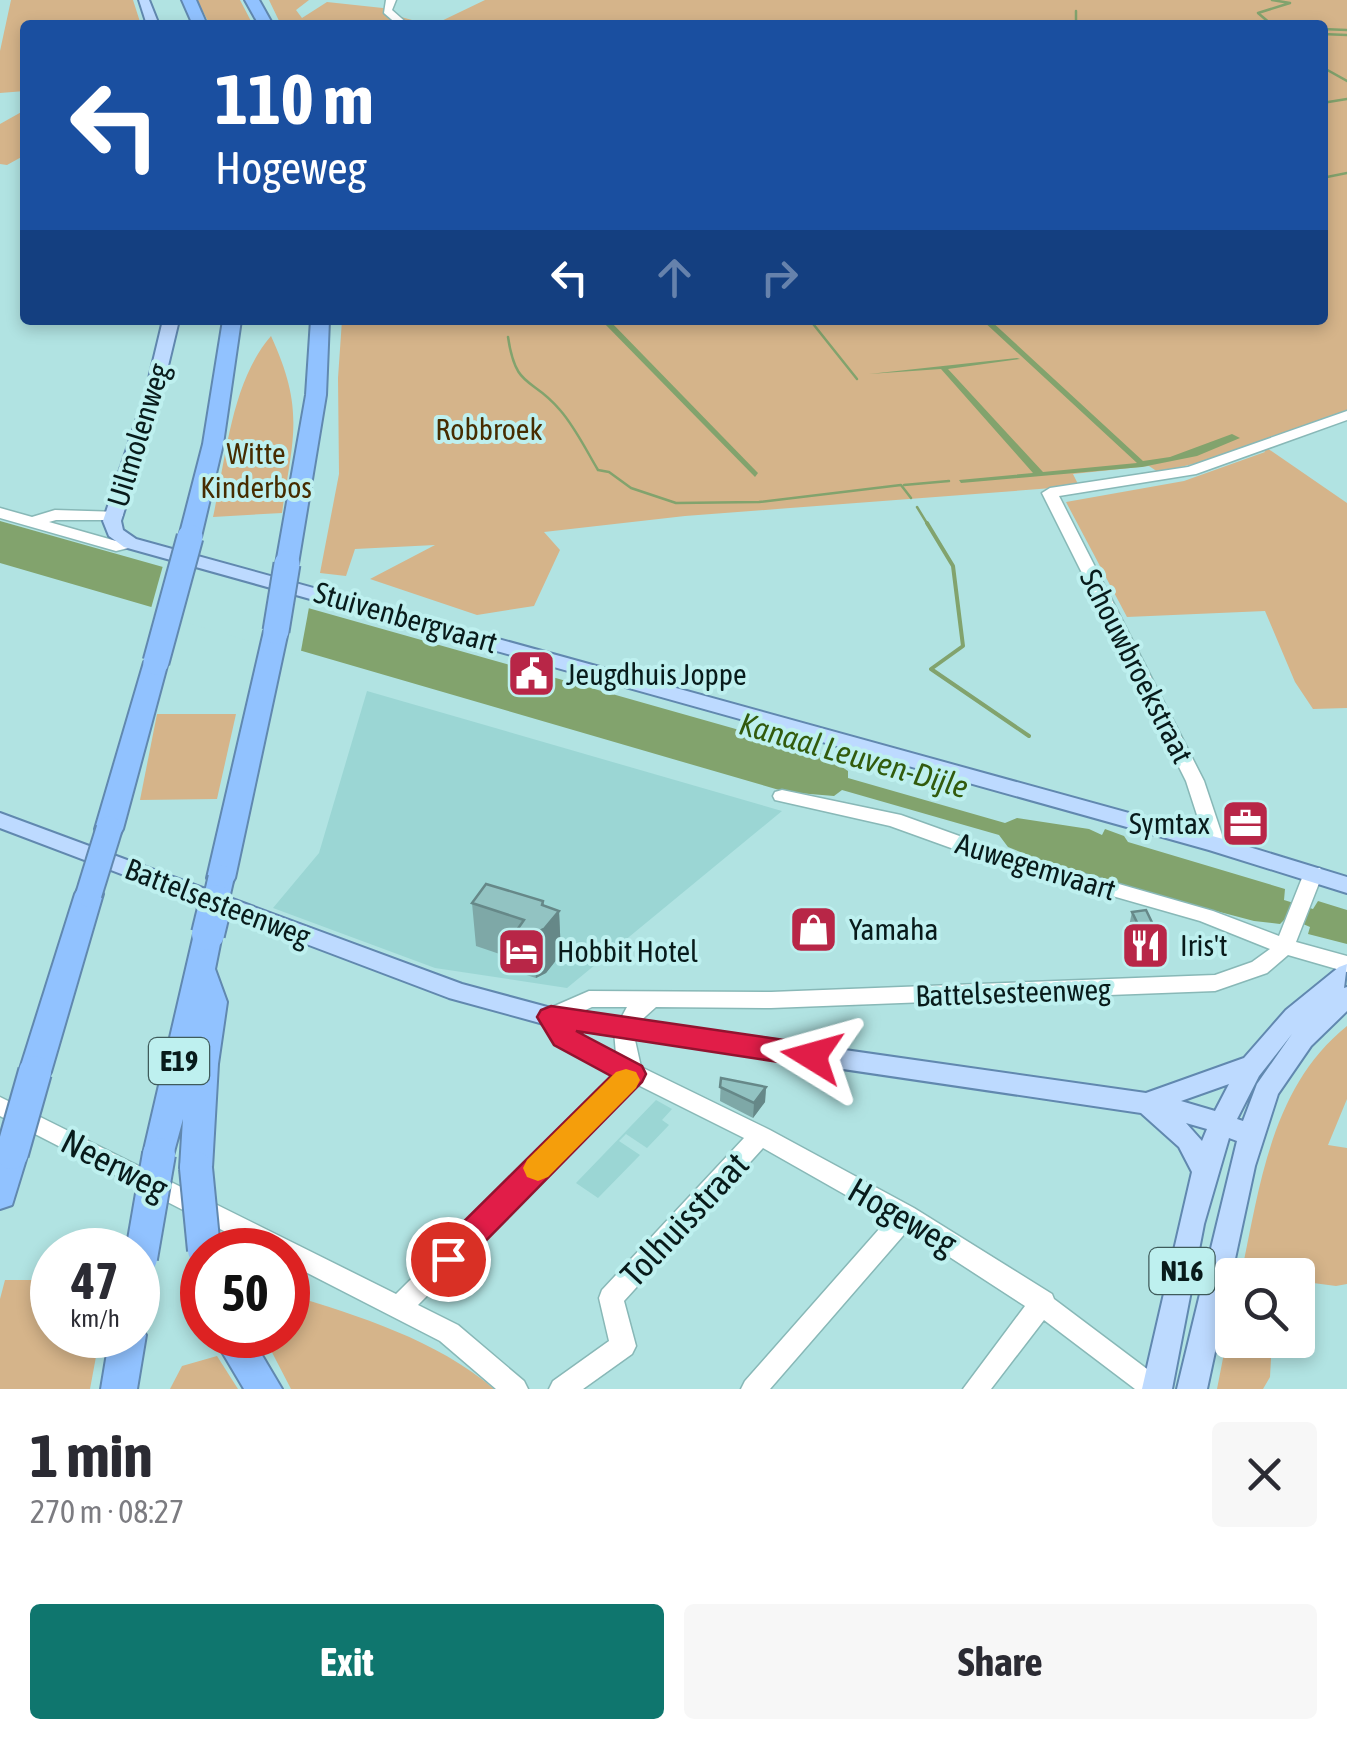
<!DOCTYPE html>
<html lang="en">
<head>
<meta charset="utf-8">
<style>
  body { margin:0; font-family:"Asap Condensed",sans-serif; background:#f7f7f7; color:#2b2b33; height:100vh; display:flex; flex-direction:column; font-size:38px; white-space:nowrap }
  * { box-sizing:border-box; margin:0 }
  p { font-size:32px; color:#7c7c81 }
  .icon { flex:none; width:55px; height:55px; fill:none; stroke:currentColor; stroke-width:2; stroke-linecap:round; stroke-linejoin:round }
  .map { position:relative; height:1389px; overflow:hidden }
  .details { display:flex; flex-direction:column; background:#fff; flex:1 }
  .details>* { flex:none }
  .top-card { position:absolute; left:20px; top:20px; width:1308px; height:305px; border-radius:10px; box-shadow:0 5px 15px #0003; background:#1a4fa0; color:#fff; overflow:hidden }
  .buttons { position:absolute; left:1215px; top:1258px; display:grid; gap:20px }
  .buttons a { display:grid; place-items:center; width:100px; height:100px; border-radius:10px; background:#fff; box-shadow:0 5px 15px #0003; font-size:50px }
  .speed { position:absolute; left:30px; top:1228px; display:flex; gap:20px; font-size:50px; font-weight:700; text-align:center }
  .speed>* { display:grid; place-content:center; width:130px; height:130px; border-radius:50%; background:#fff; box-shadow:0 5px 15px #0003; line-height:1 }
  .speed small { font-size:25px; font-weight:400 }
  .speed .limit { border:15px solid #d22; background:#fff; color:#111 }
  .pin { position:absolute; display:grid; place-items:center; width:85px; height:85px; color:#fff; margin:-42px; border:5px solid #fff; border-radius:50%; box-shadow:0 2px 10px #0007 }
  .me { position:absolute; width:110px; margin:-55px; rotate:278deg; stroke-linejoin:round; filter:drop-shadow(0 0 8px #0008) }
  .turn { display:flex; align-items:center; gap:35px; height:210px; padding:0 30px; font-size:45px }
  .turn .icon { width:130px; height:130px; stroke-width:2.5 }
  .turn b { display:block; font-size:70px; line-height:85px }
  .lanes { display:flex; align-items:center; height:95px; padding:0 30px; background:#0003; justify-content:center; gap:50px; direction:ltr }
  .lanes .off { opacity:.35 }
  .round { display:grid; place-items:center; flex:none; width:105px; height:105px; border-radius:10px; background:#f7f7f7 }
  .overview { display:flex; align-items:center; justify-content:space-between; height:170px; padding:0 30px }
  h1 { font-size:60px; font-weight:700; line-height:75px }
  .button { display:flex; gap:20px; margin-top:auto; padding:20px 30px }
  .button a { flex:1; height:115px; border-radius:10px; background:#0f766e; color:#fff; font-size:40px; font-weight:700; line-height:115px; text-align:center }
  .button a+a { background:#f7f7f7; color:#2b2b33 }
  .map>svg:first-child { display:block }
</style>
</head>
<body>
<div class="map">
<svg width="1347" height="1389" viewBox="0 0 1347 1389">
  <rect width="100%" height="100%" fill="#b1e3e2"/>
  <g fill="#9bd6d4">
    <path d="M367,691l415,120 -215,177 -132,-20 -162,-60 46,-55z"/>
    <path d="M656,1100l16,9 -10,11 7,5 -22,23 -21,-14 -7,7 21,14 -42,43 -22,-15z"/>
  </g>
  <g fill="#d5b48a">
    <path d="M11,0h122l8,25h-116v66l-25,2v-42z"/>
    <path d="M197,0h43l13,25h-43z"/>
    <path d="M269,0h40l-13,10 6,8 25,-16 65,7 2,6 36,10h-149z"/>
    <path d="M485,0h862v410l-145,52 -44,10 -9,-6 -76,8 6,12 -394,30 -141,16 16,18 -26,56 -57,9 -107,-36 65,-34 -80,4 -9,27 -26,-3 19,-99 -1,-96 4,-58h980v-295h-889z"/>
    <path d="M25,110v45l-18,10 -7,-1v-40z"/>
    <path d="M271,336c34,74 22,101 11,177l-69,4c13,-58 18,-135 58,-181z"/>
    <path d="M1267,448l80,55v205l-34,1 -18,-27 -30,-71 -138,6 -61,-115 118,-21 81,-29 -2,-3z"/>
    <path d="M157,714h79l-19,85 -77,1z"/>
    <path d="M1347,1026v73l-19,46 19,3v136l-11,2 -38,-5v-6h-57c19,-89 30,-188 106,-249z"/>
    <path d="M5,1280h47v55h48l-10,54h-90v-90z"/>
    <path d="M288,1294c71,22 149,46 206,95h-203l-28,-54h25z"/>
    <path d="M1232,1312v28h40l-2,37 -7,12h-46z"/>
    <path d="M217,1356l21,33h-68l12,-23z"/>
  </g>
  <g fill="#82a36d">
    <path d="M601,320h8l149,153 -3,4z"/>
    <path d="M982,320h8l153,141 27,-4 62,-23 8,4 -43,18 -55,11 -181,16 -2,-3 74,-7 -92,-104 -72,5 148,-16 3,1 -72,10 95,103 94,-9z"/>
    <path d="M0,521l821,232 27,18v7l157,45 12,-5 72,11 13,6 3,-6 19,7 4,6 157,47 -1,11 29,9 5,-8 29,9v34l-39,-10 2,-7 -23,-10 -7,7 -26,-3 -182,-48 -64,-26 -9,-12 -157,-45 -8,6 -48,-4 -786,-229z"/>
  </g>
  <path fill="#b1e3e2" d="M164,562l146,40 -10,54 -150,-44z"/>
  <g fill="none" stroke-linecap="round" stroke-linejoin="round">
    <g stroke="#82a36d" stroke-width="2.5">
      <path d="M1272,0l18,3 -32,10 14,12"/>
      <path d="M1076,11v14"/>
      <path d="M866,25h14"/>
      <path d="M1322,29l25,1"/>
      <path d="M1322,34l25,1"/>
      <path d="M1322,67l25,14"/>
      <path d="M1322,103l25,-4"/>
      <path d="M1322,178l25,-5"/>
      <path d="M810,320l47,59"/>
      <path d="M508,337c8,54 24,39 52,73 15,17 26,40 38,60l11,2 22,16 45,15 83,-1 142,-17 10,13"/>
      <path d="M904,485l45,-4"/>
      <path d="M917,507l11,18"/>
    </g>
    <path stroke="#82a36d" stroke-width="4" d="M927,523l26,43 10,80 -32,23 98,67"/>
    <defs>
      <g id="minor">
        <path d="M386,0h10l-4,10 17,15h-11l-14,-12z"/>
        <path d="M1347,411v9l-151,54 -137,22 145,285 21,63 -3,5h-14l-22,-68 -144,-288 8,-5 138,-21z"/>
        <path d="M0,508l32,9 23,-7 65,2 3,3 -3,3 -5,2h-59l-7,2 67,19 14,-3 8,5 -2,3 -20,5 -116,-33z"/>
        <path d="M782,790l119,25 89,32 223,64 66,25 27,-68h14l3,5 -27,69 51,14v16l-59,-17 -21,18 -52,18 -444,17 -115,-1 -19,17 -2,16 6,27 129,63 144,78 138,86 2,5 109,82 4,8h-32l-91,-69 -53,69h-28l62,-83 -117,-76 -138,159h-29l4,-8 143,-162 -125,-71 -139,153 12,45 -4,8 -49,35h-34l4,-8 56,-40 -10,-43 3,-8 142,-152 -108,-54 -218,221 40,20 66,56 4,8h-32l-56,-48 -152,-78v-13h-27l-261,-134v-19l396,197 221,-219 -61,-32 -16,-26 3,-6 46,-20 182,1 444,-17 37,-13 18,-13 -70,-28 -224,-64 -86,-31 -115,-26 -2,-4 2,-4zM592,1007h35l-13,24 2,23 -44,-23 -8,-11z"/>
      </g>
      <g id="major">
        <path d="M139,0h10l10,25h-12z"/>
        <path d="M163,320h16l-17,71 -41,130 2,9 13,9 1087,300 124,38v16l-138,-43 -1085,-303 -15,-11 -6,-15 43,-130z"/>
        <path d="M0,813l462,171 89,24 595,85 98,-35 42,-48 53,-43 8,-3 -3,24 3,-1v24l-36,35 -33,48 -23,72 -48,223h-30l60,-248 -8,-3 -25,86 -32,165h-30l50,-217 -13,-25 -38,-34 -590,-87 -102,-28 -449,-170zM1292,1034l-35,50 -14,37 -6,-2 22,-43zM1229,1084l-14,27 -34,-10zM1186,1123l21,6 -5,12z"/>
      </g>
      <g id="highway">
        <path d="M182,0h14l11,25h-14z"/>
        <path d="M245,0h14l14,25h-14z"/>
        <path d="M223,320h18l-18,124 -22,93 -11,7 -11,-7 24,-93z"/>
        <path d="M311,320h18l-3,75 -28,169 -11,7 -11,-7 30,-169z"/>
        <path d="M276,624l12,7 -53,247 -4,7h-20l-4,-7 57,-247z"/>
        <path d="M156,654l12,8 -45,167 -4,7h-20l-4,-7 49,-167z"/>
        <path d="M89,884l10,3 4,7 -52,178 -5,9 -11,3 -11,-3 -5,-9 56,-178 4,-7z"/>
        <path d="M208,923l10,4 4,7 -7,35 12,33 -9,62 -6,104 -4,10 -12,4 -12,-4 -4,-10 3,-49 -12,44 -12,4 -12,-4 -4,-9 51,-220 4,-7z"/>
        <path d="M12,1140l12,4 4,9 -16,52 -12,4v-65z"/>
        <path d="M138,1323l8,12 -9,54h-36l9,-54h28z"/>
        <path d="M212,1335h38l32,54h-38z"/>
      </g>
    </defs>
    <use href="#minor" stroke="#88b8b7" stroke-width="3"/>
    <use href="#major" stroke="#6188af" stroke-width="4"/>
    <use href="#highway" stroke="#6188af" stroke-width="4"/>
    <use href="#minor" fill="#fff" fill-rule="evenodd"/>
    <use href="#major" fill="#bddaff" fill-rule="evenodd"/>
    <use href="#highway" fill="#91c2ff" fill-rule="evenodd"/>
    <defs>
      <g id="highway-bridge-far1">
        <path d="M276,631l11,-67"/>
        <path d="M156,662l34,-125"/>
        <path d="M89,894l20,-65"/>
        <path d="M215,904l6,-26"/>
      </g>
      <g id="highway-bridge">
        <path d="M208,934l8,-33"/>
        <path d="M12,1153l23,-81"/>
        <path d="M196,1168l8,82"/>
        <path d="M141,1258l18,-104"/>
      </g>
    </defs>
    <use href="#highway-bridge-far1" stroke="#6188af" stroke-width="29" stroke-linecap="butt"/>
    <use href="#highway-bridge" stroke="#6188af" stroke-width="36" stroke-linecap="butt"/>
    <use href="#highway-bridge-far1" stroke="#91c2ff" stroke-width="25"/>
    <use href="#highway-bridge" stroke="#91c2ff" stroke-width="32"/>
  </g>
  <g fill="#7ea8a7">
    <path d="M543,901l1,4 15,6 2,43 -15,19 -10,5 -16,-5v-12l-44,-15 -4,-43z"/>
    <path d="M1132,912l27,25 -3,15 -14,2 -13,-28z"/>
    <path d="M721,1078l45,9 -1,15 -12,16 -33,-17z"/>
  </g>
  <g fill="#688">
    <path d="M543,901l2,27 14,-17 2,43 -15,19 -10,5 -3,-44z"/>
    <path d="M766,1087l-1,15 -12,16 1,-15z"/>
  </g>
  <g fill="#92c3c2" stroke="#688" stroke-width="2.5">
    <path d="M486,884l57,17 -1,4 17,6 -15,18 -11,5 -16,-4 7,-10 -52,-17z"/>
    <path d="M1146,910l13,27 -14,2 -13,-27z"/>
    <path d="M721,1078l45,9 -12,16 -34,-16z"/>
  </g>
  <path fill="#e11d48" stroke="#92132f" stroke-width="2.5" d="M551,1006l261,38 9,4 5,8 -5,7 -9,4 -236,-36 66,35 4,8 -4,8 -183,186 -11,4 -12,-4 -4,-9 4,-10 175,-173 -57,-31 -17,-28 4,-7z"/>
  <path fill="#f59e0b" d="M626,1069l10,3 4,8 -4,8 -88,89 -10,4 -11,-4 -4,-9 4,-8 89,-88z"/>
  <defs>
    <symbol id="civic-square" viewBox="-11 -11 22 22"><rect x="-9" y="-9" width="18" height="18" rx="4" fill="#b82647" stroke="#bef0ef"/><path d="M-.6-6.5H3V-4.5H.6V-3L4-1V1h2V6H-6V1h2V-1L-.6-3ZM-1.2 2.5V6h2.4V2.5Z" fill="#fff"/></symbol>
    <symbol id="office-square" viewBox="-11 -11 22 22"><rect x="-9" y="-9" width="18" height="18" rx="4" fill="#b82647" stroke="#bef0ef"/><path d="M-6-3h4V-5.5h4V-3h4V5H-6ZM-1-4.5V-3h2v-1.5ZM-6 0V1H6V0Z" fill="#fff"/></symbol>
    <symbol id="shop-square" viewBox="-11 -11 22 22"><rect x="-9" y="-9" width="18" height="18" rx="4" fill="#b82647" stroke="#bef0ef"/><path d="M-5-2.5h2.3a2.7 3.5 0 0 1 5.4 0H5L5.5 6h-11ZM-1.5-2.5h3a1.5 2.3 0 0 0-3 0Z" fill="#fff"/></symbol>
    <symbol id="restaurant-square" viewBox="-11 -11 22 22"><rect x="-9" y="-9" width="18" height="18" rx="4" fill="#b82647" stroke="#bef0ef"/><path d="M-5-6h1v4h1v-4h1v4h1v-4h1v5L-1.5 .5V6h-2V.5L-5-1ZM5-6V6H3V1.5H1.5Q1.5-4 5-6Z" fill="#fff"/></symbol>
    <symbol id="hotel-square" viewBox="-11 -11 22 22"><rect x="-9" y="-9" width="18" height="18" rx="4" fill="#b82647" stroke="#bef0ef"/><path d="M-6-4.5h1.5V1H6V5H4.5V3h-9V5H-6ZM-4 0a1.8 1.8 0 1 1 3.6 0ZM.5 0V-2.5h3Q6-2.5 6 0Z" fill="#fff"/></symbol>
  </defs>
  <g fill-rule="evenodd">
    <use href="#civic-square" x="504" y="646" width="55" height="55"/>
    <use href="#office-square" x="1218" y="796" width="55" height="55"/>
    <use href="#shop-square" x="786" y="902" width="55" height="55"/>
    <use href="#restaurant-square" x="1118" y="918" width="55" height="55"/>
    <use href="#hotel-square" x="494" y="924" width="55" height="55"/>
  </g>
  <g text-anchor="middle" dominant-baseline="central" stroke-width="8" stroke-linejoin="round" paint-order="stroke">
    <g fill="#bef0ef" stroke="#3f5b5b" stroke-width="2.5">
      <rect x="149" y="1038" width="60" height="46" rx="8"/>
      <rect x="1149.5" y="1248" width="65" height="46" rx="8"/>
    </g>
    <g font-size="28" font-weight="bold" fill="#081b1b">
      <text x="179" y="1061">E19</text>
      <text x="1182" y="1271">N16</text>
    </g>
    <g font-size="30" fill="#472c00" stroke="#bef0ef">
      <text x="489" y="429">Robbroek</text>
      <text x="256" y="453">Witte<tspan x="256" dy="34">Kinderbos</tspan></text>
    </g>
    <g font-size="30" fill="#081b1b" stroke="#bef0ef">
      <text transform="translate(138 435) rotate(-73)">Uilmolenweg</text>
      <text transform="translate(406 617) rotate(16)">Stuivenbergvaart</text>
      <text transform="translate(1137 666) rotate(63)">Schouwbroekstraat</text>
      <text transform="translate(1036 866) rotate(17)">Auwegemvaart</text>
      <text transform="translate(218 902) rotate(21)">Battelsesteenweg</text>
      <text transform="translate(1013 992) rotate(-2)">Battelsesteenweg</text>
    </g>
    <g font-size="30" fill="#081b1b" stroke="#bef0ef" text-anchor="start">
      <text x="566" y="674">Jeugdhuis Joppe</text>
      <text x="1210" y="823" text-anchor="end">Symtax</text>
      <text x="849" y="929">Yamaha</text>
      <text x="1180" y="945">Iris't</text>
      <text x="557" y="951">Hobbit Hotel</text>
    </g>
    <g font-size="32" font-style="italic" fill="#325b0d" stroke="#bef0ef">
      <text transform="translate(854 755) rotate(16)">Kanaal Leuven-Dijle</text>
    </g>
    <g font-size="35" fill="#081b1b" stroke="#bef0ef">
      <text transform="translate(115 1164) rotate(27)">Neerweg</text>
      <text transform="translate(903 1216) rotate(30)">Hogeweg</text>
      <text transform="translate(684 1219) rotate(-47)">Tolhuisstraat</text>
    </g>
  </g>
</svg>
<div class="buttons">
<a><svg class="icon" aria-label="search" viewBox="0 0 24 24"><circle cx="10" cy="10" r="6"/><path d="M15 15l6 6"/></svg></a>
</div>
<div class="speed"><div>47<small>km/h</small></div><div class="limit">50</div></div>
<div class="pin" style="left:448px;top:1259px;background:#d93025"><svg class="icon" aria-label="arrive" viewBox="0 0 24 24"><path d="M6 21V4h12l-3 4 3 4H6"/></svg></div>
<svg class="me" style="left:812px;top:1056px" viewBox="-20 -20 40 40"><path d="M0-17L14 15 0 8-14 15z" fill="#e11d48" stroke="#fff" stroke-width="4"/></svg>
<div class="top-card">
<div class="turn"><svg class="icon" aria-label="left" viewBox="0 0 24 24"><path d="M17 20v-9H6M10 6l-5 5 5 5"/></svg><div><b>110 m</b>Hogeweg</div></div>
<div class="lanes"><svg class="icon" aria-label="left" viewBox="0 0 24 24"><path d="M17 20v-9H6M10 6l-5 5 5 5"/></svg><svg class="icon off" aria-label="ahead" viewBox="0 0 24 24"><path d="M12 20V5M6 11l6-6 6 6"/></svg><svg class="icon off" aria-label="right" viewBox="0 0 24 24"><path d="M7 20v-9h11M14 6l5 5-5 5"/></svg></div>
</div>
</div>
<section class="details">
<div class="overview"><div><h1>1 min</h1><p>270 m · 08:27</p></div><a class="round"><svg class="icon" aria-label="close" viewBox="0 0 24 24"><path d="M6 6l12 12M18 6L6 18"/></svg></a></div>
<div class="button"><a>Exit</a><a>Share</a></div>
</section>
</body>
</html>
